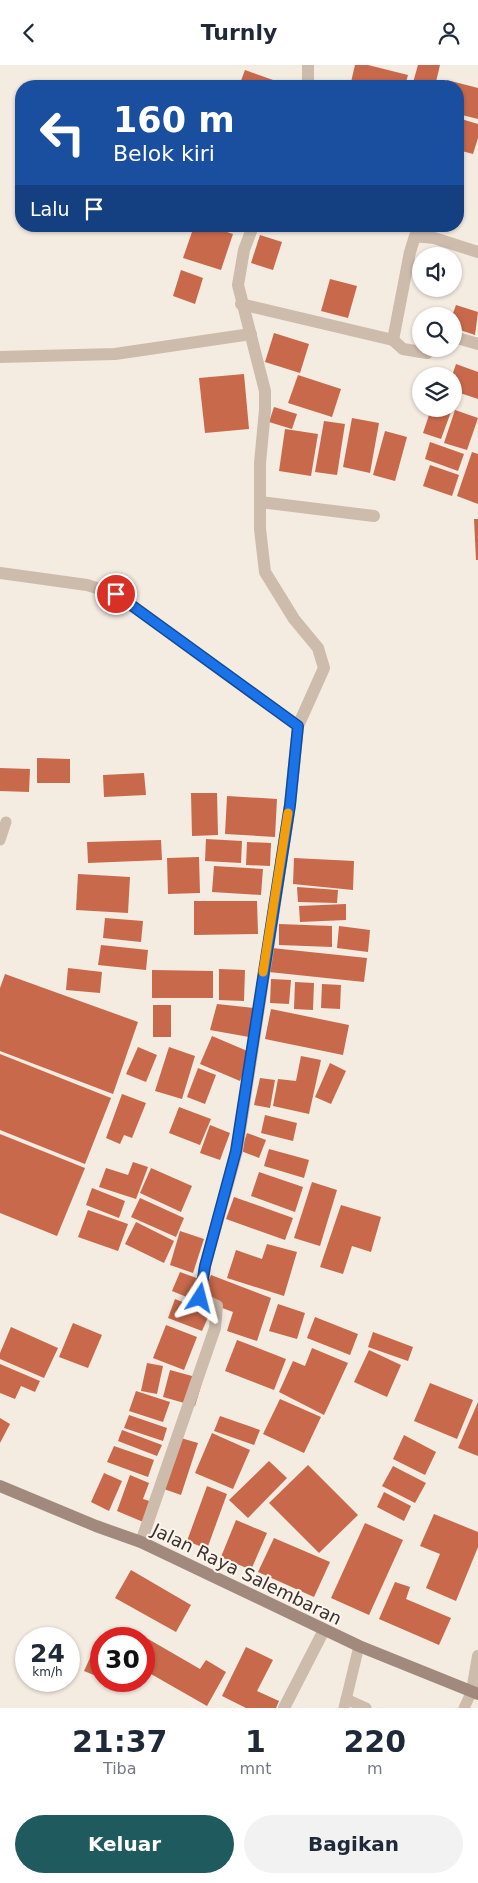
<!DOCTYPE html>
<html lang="id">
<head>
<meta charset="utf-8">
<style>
  body { margin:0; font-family:"DejaVu Sans",sans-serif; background:#f2f2f3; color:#1f2937; height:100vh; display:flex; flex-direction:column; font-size:19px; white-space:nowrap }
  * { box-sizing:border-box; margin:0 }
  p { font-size:16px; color:#747a83 }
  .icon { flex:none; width:28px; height:28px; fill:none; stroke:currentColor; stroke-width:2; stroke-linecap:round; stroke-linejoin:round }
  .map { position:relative; height:1643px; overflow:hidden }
  .details { display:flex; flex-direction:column; background:#fff; flex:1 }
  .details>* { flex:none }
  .hud { position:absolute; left:15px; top:15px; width:449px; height:152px; border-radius:20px; box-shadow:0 1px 4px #0004; background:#1a4fa0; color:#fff; overflow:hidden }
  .fabs { position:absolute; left:412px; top:182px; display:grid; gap:10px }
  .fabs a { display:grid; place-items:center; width:50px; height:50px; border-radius:50%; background:#fff; box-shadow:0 1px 4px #0004; font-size:25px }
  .speed { position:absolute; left:15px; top:1562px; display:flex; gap:10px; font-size:25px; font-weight:700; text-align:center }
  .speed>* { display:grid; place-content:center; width:65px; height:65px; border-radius:50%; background:#fff; box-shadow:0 1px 4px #0004; line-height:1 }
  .speed small { font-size:12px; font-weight:400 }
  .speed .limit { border:8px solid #d22; background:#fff; color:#111 }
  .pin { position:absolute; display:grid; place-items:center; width:42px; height:42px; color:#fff; margin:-21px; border:2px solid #fff; border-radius:50%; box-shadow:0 1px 5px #0007 }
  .me { position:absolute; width:55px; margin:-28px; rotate:9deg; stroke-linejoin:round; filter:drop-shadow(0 0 4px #0008) }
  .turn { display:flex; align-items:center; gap:18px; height:105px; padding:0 15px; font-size:22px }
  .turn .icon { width:65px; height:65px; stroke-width:2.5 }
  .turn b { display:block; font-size:35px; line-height:42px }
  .then { display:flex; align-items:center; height:48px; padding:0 15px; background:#0003; gap:10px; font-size:19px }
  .eta { display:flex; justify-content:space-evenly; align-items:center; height:85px; text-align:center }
  .eta b { font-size:30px; font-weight:700; line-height:35px }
  .button { display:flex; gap:10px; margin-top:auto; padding:10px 15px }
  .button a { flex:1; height:58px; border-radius:30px; background:#1f5a5e; color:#fff; font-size:20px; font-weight:700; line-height:58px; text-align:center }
  .button a+a { background:#f2f2f3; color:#1f2937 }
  header { display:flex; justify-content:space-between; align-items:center; height:65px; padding:0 15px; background:#fff; font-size:22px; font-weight:700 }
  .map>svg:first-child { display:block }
</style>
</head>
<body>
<header><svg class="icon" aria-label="back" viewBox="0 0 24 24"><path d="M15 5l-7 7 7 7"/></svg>Turnly<svg class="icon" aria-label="person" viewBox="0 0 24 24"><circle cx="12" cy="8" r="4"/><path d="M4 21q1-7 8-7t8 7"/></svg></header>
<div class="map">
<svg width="478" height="1643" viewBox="0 0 478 1643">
  <rect width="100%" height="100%" fill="#f4ebe1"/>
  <g fill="#c8694b">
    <path d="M355,0h13l40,10 -3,11h-38l-16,-4z"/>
    <path d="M418,0h22l-5,21h-23z"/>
    <path d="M245,5l45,16h-51z"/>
    <path d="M447,15l31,8v31l-20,-5v-28h-12z"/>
    <path d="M458,53l20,6v14l-5,16 -15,-4z"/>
    <path d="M194,161h15l24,8 -12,36 -38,-12z"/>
    <path d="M260,170l22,7 -9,28 -22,-7z"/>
    <path d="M181,205l22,8 -8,26 -22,-8z"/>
    <path d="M330,214l27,7 -9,32 -27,-7z"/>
    <path d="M456,240l22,7 -3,23 -21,-7 -2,-12z"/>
    <path d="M274,268l35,11 -9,29 -35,-11z"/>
    <path d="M456,299l22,8v27l-24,-8v-15h-2z"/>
    <path d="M244,309l5,55 -44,4 -6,-55z"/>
    <path d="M298,310l43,14 -9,28 -44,-14z"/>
    <path d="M274,342l23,7 -5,15 -23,-7z"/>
    <path d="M431,344h21l-11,30 -18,-6z"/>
    <path d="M455,345l23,8 -11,32 -23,-7z"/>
    <path d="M352,353l27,5 -9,50 -27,-6z"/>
    <path d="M324,356l21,3 -8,51 -22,-3z"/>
    <path d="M285,364l33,5 -7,42 -32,-5z"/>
    <path d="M385,366l22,6 -12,44 -22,-6z"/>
    <path d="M430,377l34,12 -6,17 -33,-12z"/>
    <path d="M472,387l6,2v50l-21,-8z"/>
    <path d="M430,400l29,10 -7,21 -29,-10z"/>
    <path d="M474,454h4v41h-2z"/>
    <path d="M37,693l33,1v24h-33z"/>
    <path d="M0,703l30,1 -1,23 -29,-1z"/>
    <path d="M144,708l2,22 -42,2 -1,-22z"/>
    <path d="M191,728h26l1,42 -26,1z"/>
    <path d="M227,731l50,3 -2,38 -50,-3z"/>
    <path d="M206,774l36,2 -1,22 -36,-2z"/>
    <path d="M161,775l1,20 -74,3 -1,-21z"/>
    <path d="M247,777l24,1 -1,23 -24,-1z"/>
    <path d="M199,792l1,36 -32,1 -1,-36z"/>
    <path d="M294,793l60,3 -1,29 -60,-6z"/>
    <path d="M214,801l49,3 -2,26 -49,-3z"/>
    <path d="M78,809l52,3 -2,36 -52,-3z"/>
    <path d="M297,822l41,3 -1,13 -39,-1z"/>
    <path d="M194,836h63l1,33 -64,1z"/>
    <path d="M346,839v16l-46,2 -1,-16z"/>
    <path d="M105,853l38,3 -2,21 -38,-4z"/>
    <path d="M279,859l53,2v21l-53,-2z"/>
    <path d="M339,861l31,4 -2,22 -31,-4z"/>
    <path d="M101,880l47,5 -2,20 -48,-5z"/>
    <path d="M272,883l95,10 -3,24 -95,-10z"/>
    <path d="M68,903l34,4 -2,21 -34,-3z"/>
    <path d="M219,904l26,1 -1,31 -25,-1z"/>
    <path d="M152,905l61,1v27h-61z"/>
    <path d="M5,909l133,48 -25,72 -113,-43v-63z"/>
    <path d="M271,914l20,1 -2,24 -19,-1z"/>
    <path d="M295,917l19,1 -1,27 -19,-1z"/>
    <path d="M322,919l19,1 -1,24 -19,-1z"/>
    <path d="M217,939l37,4 -5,29 -39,-7z"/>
    <rect x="153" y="940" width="18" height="32"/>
    <path d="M271,944l78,16 -6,30 -78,-16z"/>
    <path d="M212,971l40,17 -12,28 -40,-17z"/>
    <path d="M138,982l19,8 -11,27 -20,-8z"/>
    <path d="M169,982l26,9 -13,43 -27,-8z"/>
    <path d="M0,989l111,44 -26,66 -85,-34z"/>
    <path d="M301,991l20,4 -12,54 -36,-8 5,-27 18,2z"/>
    <path d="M330,998l16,8 -15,33 -16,-7z"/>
    <path d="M198,1003l18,7 -11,29 -18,-7z"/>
    <path d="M260,1013l15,2 -5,28 -16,-3z"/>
    <path d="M122,1029l24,9 -14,35 -8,-3 -4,9 -14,-6z"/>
    <path d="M179,1042l32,12 -11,26 -31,-12z"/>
    <path d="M265,1050l32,8 -4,18 -32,-8z"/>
    <path d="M210,1060l20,8 -10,27 -20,-7z"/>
    <path d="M247,1068l19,7 -7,18 -18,-7z"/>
    <path d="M0,1069l85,34 -28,68 -57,-23z"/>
    <path d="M269,1084l40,11 -5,18 -40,-12z"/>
    <path d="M133,1097l15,5 -12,32 -37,-12 7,-19 22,7z"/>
    <path d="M151,1103l41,18 -11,26 -41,-19z"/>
    <path d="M259,1107l44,15 -8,25 -44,-16z"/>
    <path d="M312,1117l25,8 -17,56 -26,-8z"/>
    <path d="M92,1123l33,13 -6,17 -33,-13z"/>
    <path d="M234,1132l59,21 -8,22 -59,-21z"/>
    <path d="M140,1133l44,20 -8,19 -45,-20z"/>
    <path d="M341,1140l40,12 -10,35 -19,-6 -9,28 -23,-7z"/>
    <path d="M88,1145l40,14 -10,27 -40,-14z"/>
    <path d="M136,1157l38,19 -10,22 -39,-19z"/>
    <path d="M180,1166l24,8 -11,34 -23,-8z"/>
    <path d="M267,1179l30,8 -13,44 -57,-18 9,-28 26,9z"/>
    <path d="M180,1207l22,8 -8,20 -22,-9z"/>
    <path d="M211,1210l60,23 -14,43 -30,-10 6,-19 -32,-12z"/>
    <path d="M175,1234l35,14 -8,18 -34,-13z"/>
    <path d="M278,1239l27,9 -8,26 -28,-8z"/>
    <path d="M315,1252l43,17 -8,21 -43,-17z"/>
    <path d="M73,1258l29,12 -14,33 -29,-11z"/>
    <path d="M166,1260l31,12 -13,33 -31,-12z"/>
    <path d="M11,1262l47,21 -14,30 -44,-19v-6z"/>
    <path d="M373,1267l40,15 -5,14 -40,-14z"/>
    <path d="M237,1275l49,19 -12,31 -49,-19z"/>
    <path d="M312,1283l36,15 -24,52 -45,-23 14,-31 12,5z"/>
    <path d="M369,1285l32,15 -14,32 -33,-15z"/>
    <path d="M147,1298l16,3 -6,28 -16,-3z"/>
    <path d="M0,1299l40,17 -5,11 -14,-6 -6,13 -15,-6z"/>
    <path d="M170,1305l33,9 -8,27 -32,-9z"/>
    <path d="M430,1318l43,17 -16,39 -43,-18z"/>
    <path d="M136,1326l34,11 -7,20 -34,-11z"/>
    <path d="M280,1334l41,18 -17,36 -41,-19z"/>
    <path d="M478,1337v54l-20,-8z"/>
    <path d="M129,1350l38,13 -4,13 -39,-13z"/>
    <path d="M220,1351l40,14 -6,15 -40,-14z"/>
    <path d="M0,1353l10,6 -10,19z"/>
    <path d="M122,1365l40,15 -5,11 -39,-15z"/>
    <path d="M212,1368l38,17 -17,39 -38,-16z"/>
    <path d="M404,1370l32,17 -11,23 -32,-16z"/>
    <path d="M174,1371l24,7 -17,52 -23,-8z"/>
    <path d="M114,1381l40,14 -6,17 -41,-15z"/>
    <path d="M269,1396l18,17 -39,40 -19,-18z"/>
    <path d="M308,1400l50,50 -39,38 -50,-50z"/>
    <path d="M393,1401l33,17 -11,20 -33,-17z"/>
    <path d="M104,1408l18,8 -13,30 -18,-9z"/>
    <path d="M130,1410l19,8 -6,16 13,4 -8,21 -31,-13z"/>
    <path d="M207,1421l20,8 -20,55 -20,-8z"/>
    <path d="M384,1427l27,14 -7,15 -27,-14z"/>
    <path d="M434,1449l44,18v15l-22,54 -30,-13 14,-34 -20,-8z"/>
    <path d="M236,1455l31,13 -16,37 -30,-13z"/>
    <path d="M365,1458l38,17 -34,75 -38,-17z"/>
    <path d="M274,1473l56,24 -16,35 -56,-25z"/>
    <path d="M131,1505l60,35 -15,27 -61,-34z"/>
    <path d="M395,1517l15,5 -4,12 45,19 -12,27 -60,-26z"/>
    <path d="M143,1571l57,33 6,-9 20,12 -19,34 -63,-36z"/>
    <path d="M95,1582l6,3v28l-17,-7z"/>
    <path d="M246,1582l27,13 -16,31 22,10 -3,7h-30l-24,-12z"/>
  </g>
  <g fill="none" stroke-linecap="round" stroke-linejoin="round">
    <g stroke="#cdbbac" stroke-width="11">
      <path d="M0,775l6,-18"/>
      <path d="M346,1634l20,9"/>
      <path d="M344,1643l15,-62"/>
      <path d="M464,1643l8,-17"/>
    </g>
    <g stroke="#cdbbac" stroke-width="12">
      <path d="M308,21v-21"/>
      <path d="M241,239l152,36 10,9 24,4 2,-4"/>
      <path d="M454,272l24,7"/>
      <path d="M393,275l17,-88 5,-16 19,2 44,14"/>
      <path d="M0,292l115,-3 136,-20"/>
      <path d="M260,437l114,14"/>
      <path d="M0,508l87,12 29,9 182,132"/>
      <path d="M141,1477l74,-214 2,-22 -17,-8 5,-32 32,-115 53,-346 8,-79 26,-58 -6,-20 -24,-29 -29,-47 -5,-43v-66l5,-53v-19l-27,-106 6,-35 9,-24"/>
      <path d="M472,1626l6,-35"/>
      <path d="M284,1643l40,-78"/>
    </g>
    <path stroke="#a18a7d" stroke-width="12" d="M0,1421l96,40 45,16 218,104 119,48"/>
  </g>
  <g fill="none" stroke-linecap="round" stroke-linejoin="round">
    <defs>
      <path id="route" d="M116,529l182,132 -8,79 -54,346 -31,115 -5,32"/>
    </defs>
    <use href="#route" stroke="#114b97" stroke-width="12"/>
    <use href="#route" stroke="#1a73e8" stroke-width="9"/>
    <path stroke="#f59e0b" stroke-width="9" d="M263,907l25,-159"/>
  </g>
  <g text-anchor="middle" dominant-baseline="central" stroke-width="4" stroke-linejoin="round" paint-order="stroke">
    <g font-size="18" fill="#3b302b" stroke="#fbf5ee">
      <text transform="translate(247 1509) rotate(26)">Jalan Raya Salembaran</text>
    </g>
  </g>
</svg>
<div class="fabs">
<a><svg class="icon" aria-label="sound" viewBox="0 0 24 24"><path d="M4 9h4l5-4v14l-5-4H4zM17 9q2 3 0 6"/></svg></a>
<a><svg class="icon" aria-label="search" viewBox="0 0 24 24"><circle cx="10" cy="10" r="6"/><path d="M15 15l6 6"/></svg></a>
<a><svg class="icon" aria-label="layers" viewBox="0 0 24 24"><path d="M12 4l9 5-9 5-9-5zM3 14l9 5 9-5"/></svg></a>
</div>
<div class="speed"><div>24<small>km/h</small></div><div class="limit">30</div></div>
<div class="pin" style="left:116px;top:529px;background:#d93025"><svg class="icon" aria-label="arrive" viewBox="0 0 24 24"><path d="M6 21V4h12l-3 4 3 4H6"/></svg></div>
<svg class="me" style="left:200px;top:1233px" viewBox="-20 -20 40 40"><path d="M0-17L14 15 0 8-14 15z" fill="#1a73e8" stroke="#fff" stroke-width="4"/></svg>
<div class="hud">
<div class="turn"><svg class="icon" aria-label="left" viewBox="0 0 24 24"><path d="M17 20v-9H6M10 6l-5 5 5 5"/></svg><div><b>160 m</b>Belok kiri</div></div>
<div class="then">Lalu<svg class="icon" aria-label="arrive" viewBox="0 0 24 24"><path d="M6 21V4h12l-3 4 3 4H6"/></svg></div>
</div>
</div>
<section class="details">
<div class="eta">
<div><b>21:37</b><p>Tiba</p></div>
<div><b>1</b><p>mnt</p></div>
<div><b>220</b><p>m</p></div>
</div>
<div class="button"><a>Keluar</a><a>Bagikan</a></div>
</section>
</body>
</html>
